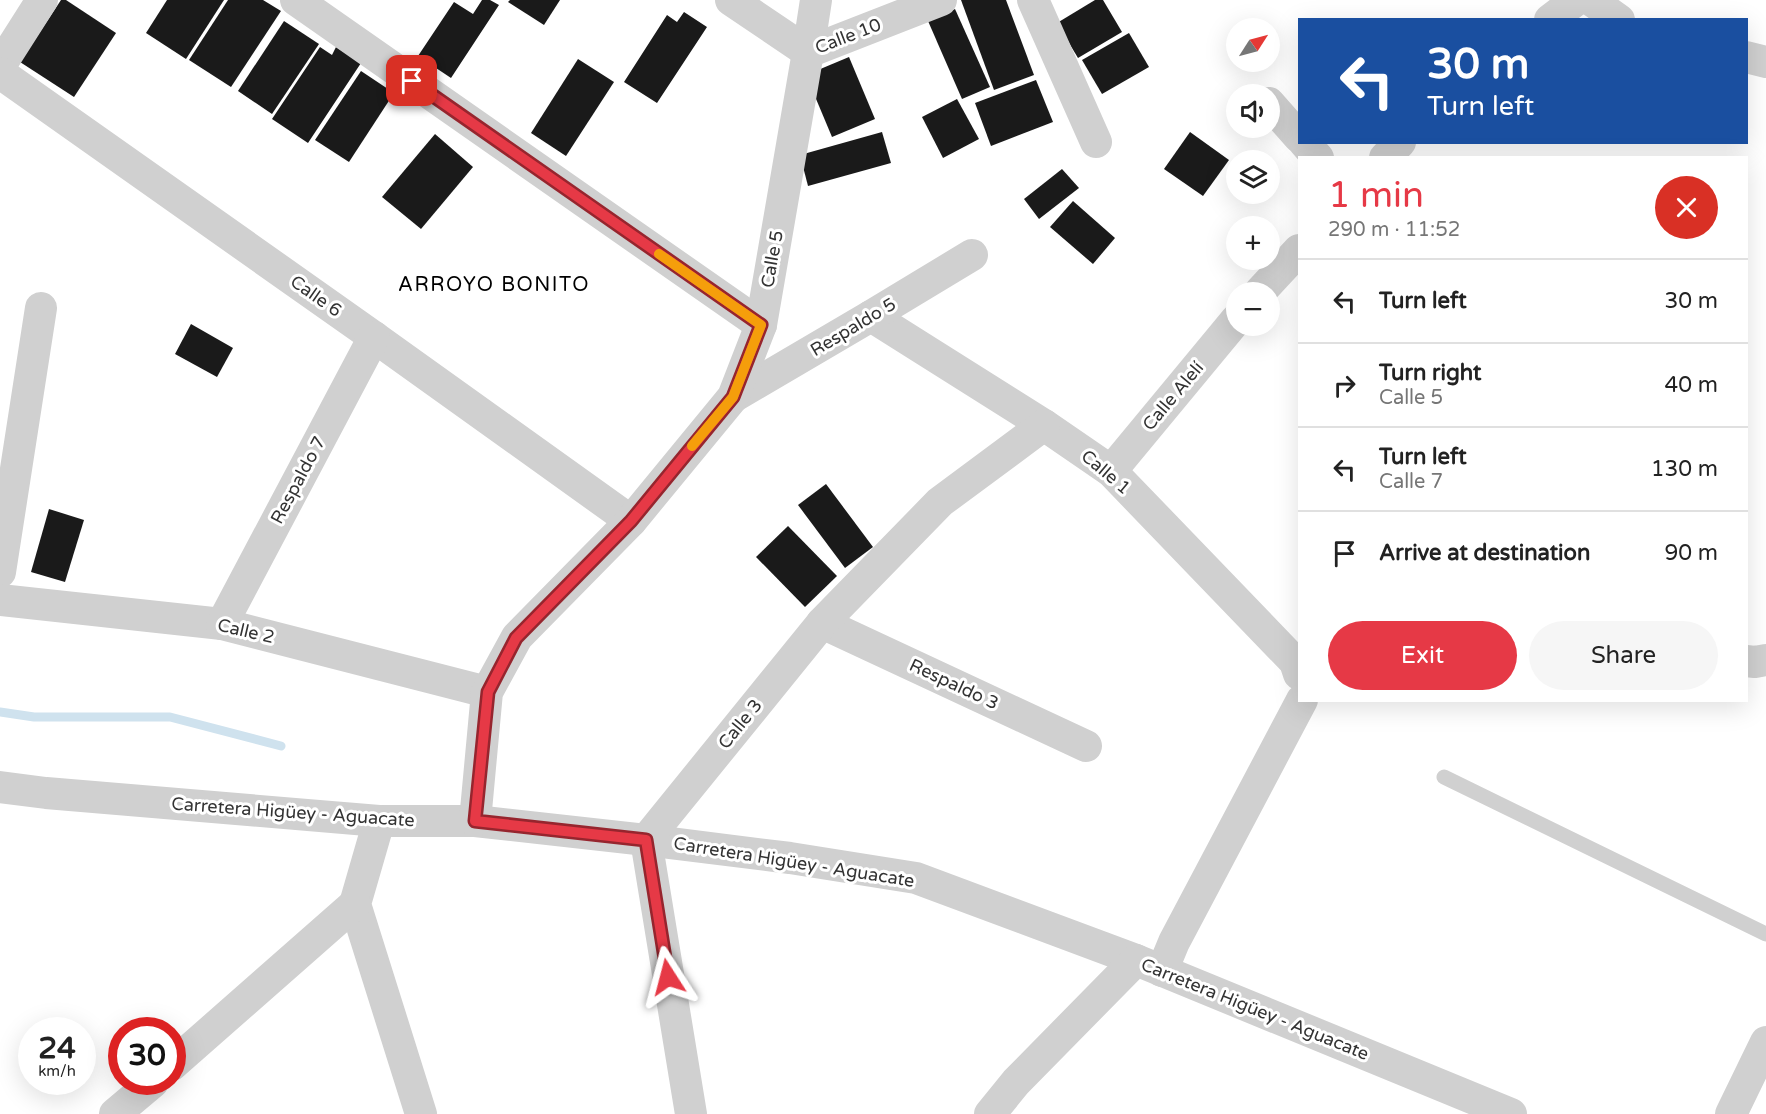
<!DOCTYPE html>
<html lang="en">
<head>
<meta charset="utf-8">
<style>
  body { margin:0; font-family:"Varela Round",sans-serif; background:#f6f6f6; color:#222; height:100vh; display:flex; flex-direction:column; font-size:22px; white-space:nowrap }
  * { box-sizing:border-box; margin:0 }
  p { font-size:20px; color:#767676 }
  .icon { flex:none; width:33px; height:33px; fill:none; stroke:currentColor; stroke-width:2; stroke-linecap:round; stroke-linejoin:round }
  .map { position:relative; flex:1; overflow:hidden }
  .details { position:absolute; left:1298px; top:156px; width:450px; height:546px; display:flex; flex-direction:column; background:#fff; border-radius:0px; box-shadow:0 6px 24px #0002 }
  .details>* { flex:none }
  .top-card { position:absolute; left:1298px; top:18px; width:450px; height:126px; border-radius:0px; box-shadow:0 6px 24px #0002; background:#1a4fa0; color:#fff; overflow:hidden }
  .needle { width:39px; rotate:54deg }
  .fabs { position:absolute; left:1226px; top:18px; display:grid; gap:12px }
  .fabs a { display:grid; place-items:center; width:54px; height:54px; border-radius:50%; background:#fff; box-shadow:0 6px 24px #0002; font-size:30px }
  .speed { position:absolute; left:18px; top:1017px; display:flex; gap:12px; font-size:30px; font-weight:700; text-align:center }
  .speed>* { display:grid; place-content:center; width:78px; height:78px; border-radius:50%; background:#fff; box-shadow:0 6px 24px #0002; line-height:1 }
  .speed small { font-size:15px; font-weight:400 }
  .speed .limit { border:9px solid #d22; background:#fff; color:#111 }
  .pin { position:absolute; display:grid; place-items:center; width:51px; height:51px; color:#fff; margin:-26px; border-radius:12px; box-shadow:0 3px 9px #0006 }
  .me { position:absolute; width:66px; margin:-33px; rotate:351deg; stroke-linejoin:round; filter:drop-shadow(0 0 4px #0008) }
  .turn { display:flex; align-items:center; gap:21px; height:126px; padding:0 30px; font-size:27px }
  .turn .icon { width:78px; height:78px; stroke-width:2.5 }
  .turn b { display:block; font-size:42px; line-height:51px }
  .round { display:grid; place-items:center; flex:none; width:63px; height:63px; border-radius:32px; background:#f6f6f6 }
  .overview { display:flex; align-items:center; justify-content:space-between; height:102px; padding:0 30px }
  h1 { font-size:36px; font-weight:600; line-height:45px; color:#e63946 }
  .primary-button { display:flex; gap:12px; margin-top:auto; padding:12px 30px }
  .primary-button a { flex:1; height:69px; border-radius:36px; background:#e63946; color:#fff; font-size:24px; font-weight:600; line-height:69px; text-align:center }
  .primary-button a+a { background:#f6f6f6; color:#222 }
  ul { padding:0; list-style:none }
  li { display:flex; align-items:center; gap:18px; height:84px; padding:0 30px; border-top:2px solid #e0e0e0 }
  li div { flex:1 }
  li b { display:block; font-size:22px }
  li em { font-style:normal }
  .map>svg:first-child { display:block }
</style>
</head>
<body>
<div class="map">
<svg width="1766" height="1114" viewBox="0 0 1766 1114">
  <rect width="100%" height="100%" fill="#fff"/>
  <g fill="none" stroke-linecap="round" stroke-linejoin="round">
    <path stroke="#cfe2ee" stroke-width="9" d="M0,712l34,5h136l111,29"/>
  </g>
  <g fill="#1a1a1a">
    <path d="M61,0h5l50,33 -42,64 -54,-35z"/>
    <path d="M167,0h57l-38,59 -40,-26z"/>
    <path d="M228,0h35l18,11 -50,76 -42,-27z"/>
    <path d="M482,0h8l9,5 -48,73 -33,-22 36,-54 19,12z"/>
    <path d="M510,0h50l-16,25 -36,-23z"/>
    <path d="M961,0h45l28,75 -40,15z"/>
    <path d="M1095,0h8l19,32 -44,26 -21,-35z"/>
    <path d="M955,9l35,78 -28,12 -34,-78z"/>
    <path d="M684,12l23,15 -50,76 -33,-21 43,-67 10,7z"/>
    <path d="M284,21l35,23 -47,70 -34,-23z"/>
    <path d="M1129,33l20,34 -47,27 -20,-34z"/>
    <path d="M320,47l12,8 4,-8 25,16 -53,80 -36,-24z"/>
    <path d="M849,57l26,62 -43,18 -26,-62z"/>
    <path d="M578,59l36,23 -48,74 -35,-23z"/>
    <path d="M361,71l33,22 -45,69 -34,-22z"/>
    <path d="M1036,80l17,42 -62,24 -16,-43z"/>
    <path d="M957,99l22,40 -36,19 -21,-41z"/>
    <path d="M882,132l9,31 -83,23 -8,-31z"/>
    <path d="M1190,132l39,28 -26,36 -39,-27z"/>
    <path d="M435,134l38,33 -52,62 -39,-32z"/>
    <path d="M1062,169l17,19 -40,31 -15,-20z"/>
    <path d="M1073,201l42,37 -22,26 -43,-37z"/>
    <path d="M191,324l42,24 -16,29 -42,-23z"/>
    <path d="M826,484l47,63 -28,21 -47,-63z"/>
    <path d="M49,509l35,11 -19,62 -34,-10z"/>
    <path d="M788,526l49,50 -32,31 -49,-50z"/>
  </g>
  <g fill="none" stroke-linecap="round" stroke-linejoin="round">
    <path stroke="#d0d0d0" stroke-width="15" d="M1444,777l322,157"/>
    <g stroke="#d0d0d0" stroke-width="32">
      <path d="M296,0l465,325"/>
      <path d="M731,0l77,52 133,-52"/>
      <path d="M1033,0l63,142"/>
      <path d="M1591,0l28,20"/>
      <path d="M1550,20l26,-20"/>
      <path d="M1746,57l20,5"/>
      <path d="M0,66l42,-66"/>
      <path d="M0,73l374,264 257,184"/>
      <path d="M1269,103l30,34"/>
      <path d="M1304,142l14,16"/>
      <path d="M1385,158l15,-16"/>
      <path d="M1260,292l39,-42"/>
      <path d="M871,316l173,109 67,46 184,191 4,12"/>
      <path d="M733,397l138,-81 101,-61"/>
      <path d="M1111,471l125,-151"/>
      <path d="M0,572l41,-264"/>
      <path d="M0,600l222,24 265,68"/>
      <path d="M822,623l264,123"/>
      <path d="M222,624l152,-287"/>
      <path d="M1746,661l9,1 11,-2"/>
      <path d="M0,787l46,6 333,28h96l171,19 144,18 126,20 220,82 375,154"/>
      <path d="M379,821l-24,83 66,210"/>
      <path d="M475,821l12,-129 30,-55 114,-116 102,-124 28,-72 47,-273 8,-52"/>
      <path d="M1162,971l12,-29 128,-242"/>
      <path d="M172,1065l183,-161"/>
      <path d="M115,1114l38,-32"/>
      <path d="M691,1114l-45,-274 176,-217 118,-121 104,-77"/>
      <path d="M990,1114l26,-32 120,-122"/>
      <path d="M1731,1114l35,-72"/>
    </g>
  </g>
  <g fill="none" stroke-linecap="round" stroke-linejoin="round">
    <defs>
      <path id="route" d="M412,81l349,244 -28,72 -102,124 -115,117 -28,54 -13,129 171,19 22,137"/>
    </defs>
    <use href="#route" stroke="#96252e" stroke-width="15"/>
    <use href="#route" stroke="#e63946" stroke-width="10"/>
    <path stroke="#f59e0b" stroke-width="10" d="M659,254l102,71 -28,72 -41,49"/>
  </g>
  <g text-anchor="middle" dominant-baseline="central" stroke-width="6" stroke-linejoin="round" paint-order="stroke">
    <g font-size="18" fill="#333" stroke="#fff">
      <text transform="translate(848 36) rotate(-21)">Calle 10</text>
      <text transform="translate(772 259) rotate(-80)">Calle 5</text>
      <text transform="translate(316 296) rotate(35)">Calle 6</text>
      <text transform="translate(853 327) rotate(-31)">Respaldo 5</text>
      <text transform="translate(1173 396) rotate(-50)">Calle Alelí</text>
      <text transform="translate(1106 472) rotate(40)">Calle 1</text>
      <text transform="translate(298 480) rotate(-62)">Respaldo 7</text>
      <text transform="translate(246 631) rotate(13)">Calle 2</text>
      <text transform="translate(954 684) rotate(25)">Respaldo 3</text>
      <text transform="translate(740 724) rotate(-51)">Calle 3</text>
      <text transform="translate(293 812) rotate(4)">Carretera Higüey - Aguacate</text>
      <text transform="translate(794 862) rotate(9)">Carretera Higüey - Aguacate</text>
      <text transform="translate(1255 1009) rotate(22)">Carretera Higüey - Aguacate</text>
    </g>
    <g font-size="20" letter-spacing="1.5" fill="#000" stroke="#fff">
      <text x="494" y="285">ARROYO BONITO</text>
    </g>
  </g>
</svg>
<div class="fabs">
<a><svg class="needle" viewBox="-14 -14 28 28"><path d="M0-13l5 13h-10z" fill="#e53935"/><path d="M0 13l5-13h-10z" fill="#767676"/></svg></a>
<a><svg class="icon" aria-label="sound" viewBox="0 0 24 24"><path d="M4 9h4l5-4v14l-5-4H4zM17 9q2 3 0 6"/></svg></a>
<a><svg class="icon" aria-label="layers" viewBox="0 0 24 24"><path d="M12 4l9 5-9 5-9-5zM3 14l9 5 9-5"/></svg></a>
<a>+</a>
<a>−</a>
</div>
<div class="speed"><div>24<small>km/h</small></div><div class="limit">30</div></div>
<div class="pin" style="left:412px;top:81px;background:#d93025"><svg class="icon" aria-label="arrive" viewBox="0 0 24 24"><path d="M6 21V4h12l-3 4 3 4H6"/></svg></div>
<svg class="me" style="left:668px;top:977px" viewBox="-20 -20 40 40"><path d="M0-17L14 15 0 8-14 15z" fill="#e63946" stroke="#fff" stroke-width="4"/></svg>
<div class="top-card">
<div class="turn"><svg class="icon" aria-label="left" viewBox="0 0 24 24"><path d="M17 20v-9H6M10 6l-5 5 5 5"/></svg><div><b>30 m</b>Turn left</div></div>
</div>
<section class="details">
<div class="overview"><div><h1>1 min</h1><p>290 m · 11:52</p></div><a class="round" style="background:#d93025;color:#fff"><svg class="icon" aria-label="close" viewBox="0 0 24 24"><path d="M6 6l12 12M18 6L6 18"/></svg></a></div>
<ul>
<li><svg class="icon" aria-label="left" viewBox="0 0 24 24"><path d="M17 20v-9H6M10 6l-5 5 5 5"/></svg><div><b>Turn left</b></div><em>30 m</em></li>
<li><svg class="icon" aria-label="right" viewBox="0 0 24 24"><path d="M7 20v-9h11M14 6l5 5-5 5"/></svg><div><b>Turn right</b><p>Calle 5</p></div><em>40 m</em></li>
<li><svg class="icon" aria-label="left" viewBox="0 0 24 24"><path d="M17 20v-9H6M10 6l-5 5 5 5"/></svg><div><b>Turn left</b><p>Calle 7</p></div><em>130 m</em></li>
<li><svg class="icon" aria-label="arrive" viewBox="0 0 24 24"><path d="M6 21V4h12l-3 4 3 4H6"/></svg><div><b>Arrive at destination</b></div><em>90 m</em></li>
</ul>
<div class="primary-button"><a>Exit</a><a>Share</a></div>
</section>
</div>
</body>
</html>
